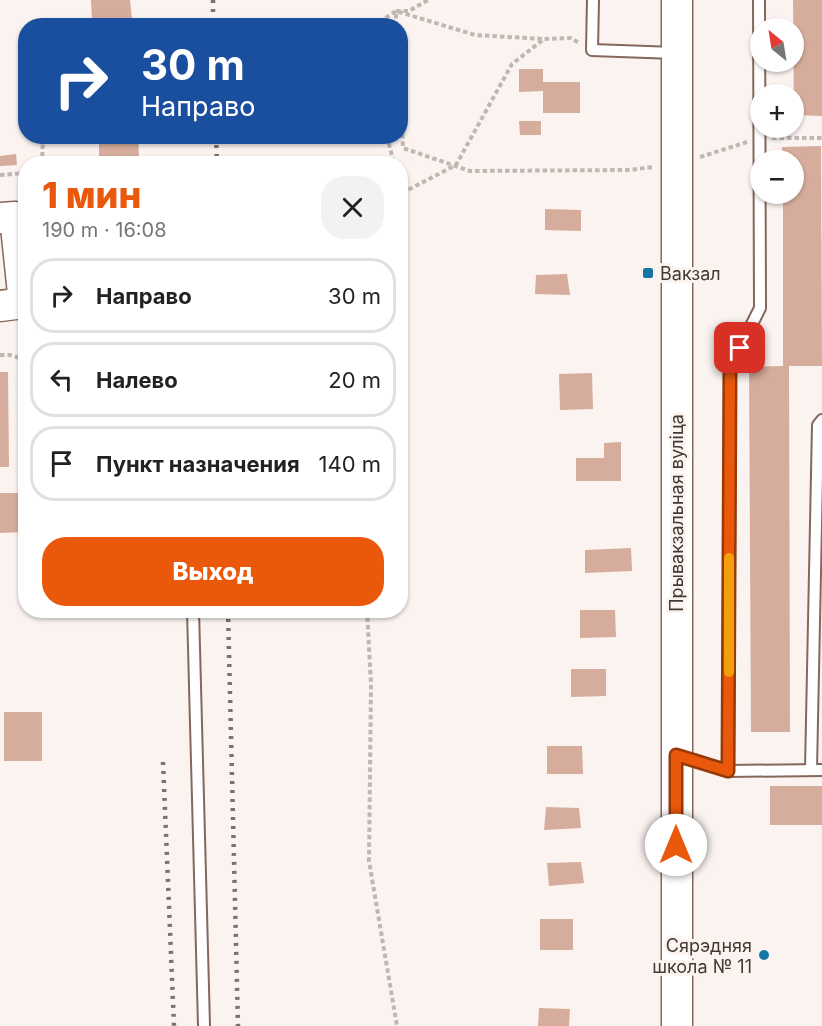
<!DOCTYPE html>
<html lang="ru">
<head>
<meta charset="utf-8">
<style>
  body { margin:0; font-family:Inter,sans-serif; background:#f2f2f2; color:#222; height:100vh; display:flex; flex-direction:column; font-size:22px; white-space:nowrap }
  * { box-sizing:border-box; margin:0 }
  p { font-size:20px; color:#767676 }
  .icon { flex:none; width:33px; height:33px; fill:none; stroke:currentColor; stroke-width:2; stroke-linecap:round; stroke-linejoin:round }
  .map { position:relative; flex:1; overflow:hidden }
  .side { position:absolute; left:18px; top:156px; width:390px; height:462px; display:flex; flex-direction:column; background:#fff; border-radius:24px; box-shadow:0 2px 4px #0004 }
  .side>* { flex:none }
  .top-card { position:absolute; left:18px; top:18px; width:390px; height:126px; border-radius:24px; box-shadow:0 2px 4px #0004; background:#1a4fa0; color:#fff; overflow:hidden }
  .needle { width:39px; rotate:330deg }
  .controls { position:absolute; left:750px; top:18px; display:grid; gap:12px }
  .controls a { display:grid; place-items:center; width:54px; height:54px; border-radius:50%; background:#fff; box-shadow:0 2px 4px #0004; font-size:30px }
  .pin { position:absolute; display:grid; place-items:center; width:51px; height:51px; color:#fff; margin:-26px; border-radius:12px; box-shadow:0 3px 9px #0006 }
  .me { position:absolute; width:66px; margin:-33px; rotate:0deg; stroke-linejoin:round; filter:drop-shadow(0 0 4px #0008) }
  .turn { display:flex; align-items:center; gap:21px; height:126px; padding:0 24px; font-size:27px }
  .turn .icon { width:78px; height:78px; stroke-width:2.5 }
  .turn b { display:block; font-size:42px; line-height:51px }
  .round { display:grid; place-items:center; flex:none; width:63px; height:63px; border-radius:24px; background:#f2f2f2 }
  .overview { display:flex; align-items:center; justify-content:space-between; height:102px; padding:0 24px }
  h1 { font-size:36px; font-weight:800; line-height:45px; color:#ea580c }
  .action { display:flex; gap:12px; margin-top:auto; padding:12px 24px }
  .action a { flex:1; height:69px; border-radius:24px; background:#ea580c; color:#fff; font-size:24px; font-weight:800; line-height:69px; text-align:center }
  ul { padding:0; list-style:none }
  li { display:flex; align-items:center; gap:18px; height:75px; margin:0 12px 9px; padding:0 12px; border:3px solid #e0e0e0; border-radius:24px }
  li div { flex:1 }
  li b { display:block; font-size:22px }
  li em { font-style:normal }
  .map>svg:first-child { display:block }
</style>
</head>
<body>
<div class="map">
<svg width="822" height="1026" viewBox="0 0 822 1026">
  <rect width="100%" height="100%" fill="#faf3f0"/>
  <g fill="#d6ad9c">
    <path d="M91,0h39l2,19 -40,2z"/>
    <path d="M793,0h29v116l-28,-1z"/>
    <path d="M519,69h24v13h37v31h-37v-22l-24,1z"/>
    <path d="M519,121h22v14h-21z"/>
    <path d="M99,136h39l1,21 -40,1z"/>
    <path d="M821,146l1,220h-33l1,366h-39l-2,-365 34,-1v-172h11v-34h-12v-13z"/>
    <path d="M16,154l1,11 -17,1v-10z"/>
    <path d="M545,209l36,1v21l-36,-1z"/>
    <path d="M567,274l3,21 -35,-1 1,-19z"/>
    <path d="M0,372h8l1,95h-9z"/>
    <path d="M592,373l1,36 -33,1 -1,-36z"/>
    <path d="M621,442v39h-45v-23h28v-15z"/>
    <path d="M0,493h25l1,39 -26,1z"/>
    <path d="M631,548l1,23 -47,2v-23z"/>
    <path d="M580,610h35l1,27 -36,1z"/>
    <path d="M571,669h35v27l-35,1z"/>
    <rect x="4" y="712" width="38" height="49"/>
    <path d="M547,746h35l1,28h-36z"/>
    <rect x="770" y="786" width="52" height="39"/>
    <path d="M546,807l33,1 2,20 -37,2z"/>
    <path d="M581,862l3,21 -35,3 -2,-23z"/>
    <rect x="540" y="919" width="33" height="31"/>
    <path d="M539,1008l31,1 -1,17h-31z"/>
  </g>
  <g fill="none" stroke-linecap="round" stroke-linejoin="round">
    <defs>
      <g id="lane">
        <path d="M593,0l-1,50 83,3"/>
        <path d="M193,610l11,416"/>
        <path d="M681,756l47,15 94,-1"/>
        <path d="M811,770l7,-345 4,-5"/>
        <path d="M728,771l2,-403 30,-60 -1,-308"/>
      </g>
      <g id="secondary">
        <path d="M677,0v1026"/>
        <path d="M0,218l15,-1 9,86 -24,3"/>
      </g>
    </defs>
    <use href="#lane" stroke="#85685b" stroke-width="14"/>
    <use href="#secondary" stroke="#85685b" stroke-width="33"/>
    <g stroke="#c0b7b3" stroke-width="4" stroke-dasharray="4.5 3" stroke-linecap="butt">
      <path d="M373,26l23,-15 79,24 69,4"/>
      <path d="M396,26v-15h13l19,-11"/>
      <path d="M400,74l3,74 67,23 157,-1 28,-3"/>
      <path d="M387,136l7,28"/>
      <path d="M772,138h50"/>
      <path d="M700,157l47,-15"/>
      <path d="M42,164l1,-28"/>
      <path d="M0,175l26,-2"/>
      <path d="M400,188v28"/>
      <path d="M402,193l54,-28 56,-101 32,-25 27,-1 8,5"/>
      <path d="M0,355h10l16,5"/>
      <path d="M367,610l4,74 -2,177 28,165"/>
    </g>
    <use href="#lane" stroke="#fff" stroke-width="10"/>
    <use href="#secondary" stroke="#fff" stroke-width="30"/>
    <g stroke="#7c716c" stroke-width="4.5" stroke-dasharray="3 6" stroke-linecap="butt">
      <path d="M213,0v26"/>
      <path d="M216,136l1,28"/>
      <path d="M228,610l10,416"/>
      <path d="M163,762l11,264"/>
    </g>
  </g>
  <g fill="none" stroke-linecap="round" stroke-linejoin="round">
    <defs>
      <path id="route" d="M676,845v-90l52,16 2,-403 10,-20"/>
    </defs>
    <use href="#route" stroke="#983908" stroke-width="15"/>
    <use href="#route" stroke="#ea580c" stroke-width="10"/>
    <path stroke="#f59e0b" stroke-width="10" d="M729,672v-114"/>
  </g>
  <g fill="#1477a3" stroke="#faf3f0" stroke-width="2">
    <rect x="642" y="267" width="12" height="12" rx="3"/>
    <circle cx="764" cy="955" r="6"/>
  </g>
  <g text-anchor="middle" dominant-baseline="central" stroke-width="6" stroke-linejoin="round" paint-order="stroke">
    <g font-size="18" fill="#463933" stroke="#faf3f0" text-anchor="start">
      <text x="660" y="273">Вакзал</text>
      <text x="752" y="945" text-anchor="end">Сярэдняя<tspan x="752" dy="21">школа № 11</tspan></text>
    </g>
    <g font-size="18" fill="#463933" stroke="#faf3f0">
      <text transform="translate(676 513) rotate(-90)">Прывакзальная вуліца</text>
    </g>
  </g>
</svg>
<div class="controls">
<a><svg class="needle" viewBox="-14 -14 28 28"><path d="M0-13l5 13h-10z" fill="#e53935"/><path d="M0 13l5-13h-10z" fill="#767676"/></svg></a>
<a>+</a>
<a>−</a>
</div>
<div class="pin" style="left:740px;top:348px;background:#d93025"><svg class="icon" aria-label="arrive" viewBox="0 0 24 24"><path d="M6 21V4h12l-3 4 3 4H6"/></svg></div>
<svg class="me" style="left:676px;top:845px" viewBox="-20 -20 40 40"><circle r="19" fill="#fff"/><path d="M0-13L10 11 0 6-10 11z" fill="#ea580c"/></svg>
<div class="top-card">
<div class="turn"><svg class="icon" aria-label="right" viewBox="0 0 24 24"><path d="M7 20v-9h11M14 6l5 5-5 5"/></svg><div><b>30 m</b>Направо</div></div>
</div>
<section class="side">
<div class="overview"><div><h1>1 мин</h1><p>190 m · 16:08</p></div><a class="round"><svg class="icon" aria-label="close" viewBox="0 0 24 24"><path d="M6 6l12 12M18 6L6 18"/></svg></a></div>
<ul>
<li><svg class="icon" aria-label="right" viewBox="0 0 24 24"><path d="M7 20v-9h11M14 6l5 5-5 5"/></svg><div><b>Направо</b></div><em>30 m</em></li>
<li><svg class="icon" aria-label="left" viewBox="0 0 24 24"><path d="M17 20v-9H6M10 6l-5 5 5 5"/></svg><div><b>Налево</b></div><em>20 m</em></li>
<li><svg class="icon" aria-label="arrive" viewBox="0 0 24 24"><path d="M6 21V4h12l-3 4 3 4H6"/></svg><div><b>Пункт назначения</b></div><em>140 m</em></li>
</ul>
<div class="action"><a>Выход</a></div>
</section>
</div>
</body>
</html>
